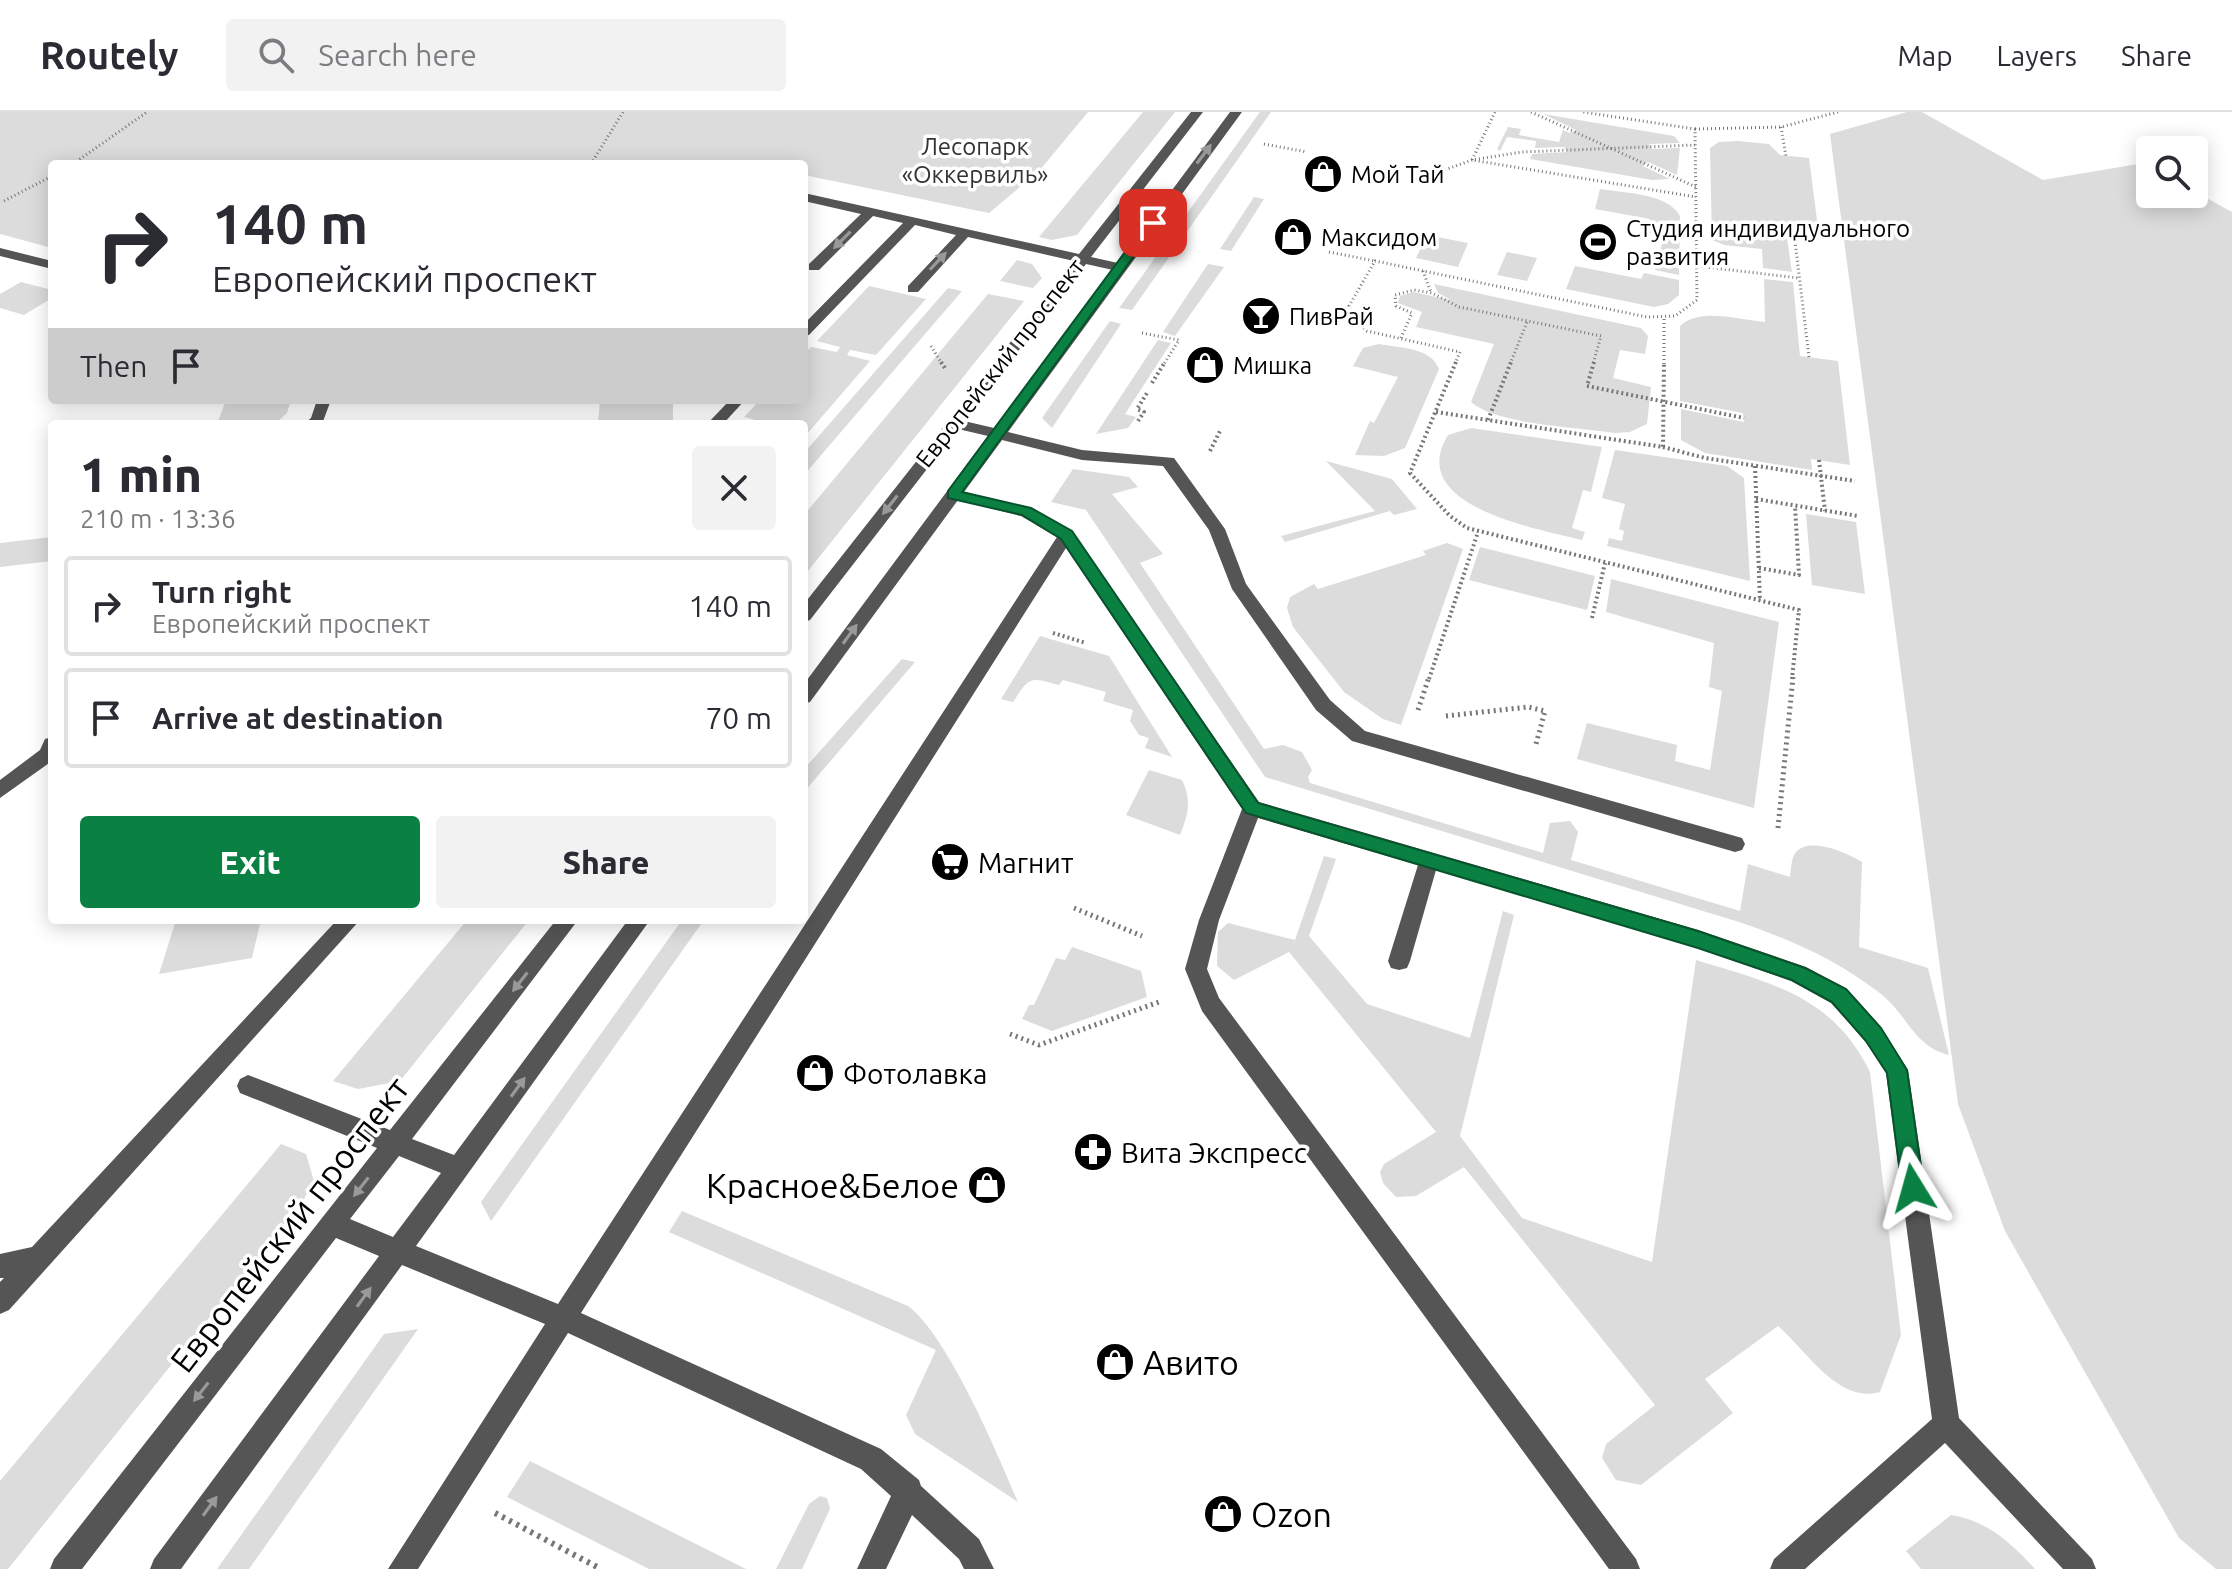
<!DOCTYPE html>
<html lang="en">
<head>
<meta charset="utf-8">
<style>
  body { margin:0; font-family:Ubuntu,sans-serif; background:#f2f2f3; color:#2b2b33; height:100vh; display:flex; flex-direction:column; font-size:30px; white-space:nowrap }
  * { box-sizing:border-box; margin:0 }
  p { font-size:26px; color:#7c7c81 }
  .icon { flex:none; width:44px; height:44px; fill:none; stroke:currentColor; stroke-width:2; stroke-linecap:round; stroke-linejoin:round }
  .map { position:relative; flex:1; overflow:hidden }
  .sheet { position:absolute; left:48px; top:308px; width:760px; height:504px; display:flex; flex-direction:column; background:#fff; border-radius:8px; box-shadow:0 4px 20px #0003 }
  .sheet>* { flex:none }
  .top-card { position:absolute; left:48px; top:48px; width:760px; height:244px; border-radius:8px; box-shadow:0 4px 20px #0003; background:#fff; color:#2b2b33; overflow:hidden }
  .tools { position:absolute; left:2136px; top:24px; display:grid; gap:16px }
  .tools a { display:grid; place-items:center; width:72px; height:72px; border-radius:8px; background:#fff; box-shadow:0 4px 20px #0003; font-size:40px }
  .pin { position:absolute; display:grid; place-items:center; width:68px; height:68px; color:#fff; margin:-34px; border-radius:16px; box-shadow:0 4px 12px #0006 }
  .me { position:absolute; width:88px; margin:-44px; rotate:352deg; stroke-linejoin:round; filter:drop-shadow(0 0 6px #0008) }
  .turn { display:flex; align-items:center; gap:28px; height:168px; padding:0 32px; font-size:36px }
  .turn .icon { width:104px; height:104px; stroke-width:2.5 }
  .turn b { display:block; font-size:56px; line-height:68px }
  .then { display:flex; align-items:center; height:76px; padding:0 32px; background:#0003; gap:16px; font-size:30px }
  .round { display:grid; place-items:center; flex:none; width:84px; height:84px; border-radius:8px; background:#f2f2f3 }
  .overview { display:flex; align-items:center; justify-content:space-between; height:136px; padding:0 32px }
  h1 { font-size:48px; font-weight:800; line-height:60px }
  .action { display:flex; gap:16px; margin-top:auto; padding:16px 32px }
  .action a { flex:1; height:92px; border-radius:8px; background:#0b8043; color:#fff; font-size:32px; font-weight:800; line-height:92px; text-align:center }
  .action a+a { background:#f2f2f3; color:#2b2b33 }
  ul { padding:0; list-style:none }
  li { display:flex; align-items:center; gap:24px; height:100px; margin:0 16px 12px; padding:0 16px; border:4px solid #e1e1e2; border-radius:8px }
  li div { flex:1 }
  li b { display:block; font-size:30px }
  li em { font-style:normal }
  header { display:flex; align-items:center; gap:48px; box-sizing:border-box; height:112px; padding:0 40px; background:#fff; border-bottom:2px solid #e1e1e2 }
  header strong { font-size:38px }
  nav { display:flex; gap:44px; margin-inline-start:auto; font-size:28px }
  .search { width:560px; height:72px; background:#f2f2f3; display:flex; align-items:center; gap:20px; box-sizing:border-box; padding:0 28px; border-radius:8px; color:#7c7c81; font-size:30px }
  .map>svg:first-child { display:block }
</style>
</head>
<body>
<header>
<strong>Routely</strong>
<div class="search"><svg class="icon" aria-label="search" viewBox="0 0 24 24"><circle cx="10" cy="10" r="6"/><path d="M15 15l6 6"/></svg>Search here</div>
<nav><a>Map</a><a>Layers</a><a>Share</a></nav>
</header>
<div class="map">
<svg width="2232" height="1457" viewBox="0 0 2232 1457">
  <rect width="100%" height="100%" fill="#fff"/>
  <g fill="#dcdcdc">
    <path d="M0,0h1088l-49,59 -50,42 -185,-38v-11h-752v84l-52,-14z"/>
    <path d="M1143,0h32l-98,123 -25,5 -13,-3z"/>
    <path d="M1260,0h11l-139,198 -13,-2z"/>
    <path d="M1907,0h15l121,68 101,-17 6,3v28h44v-3l38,21v1357h-16l-37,-31 -174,-307 -47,-127 -128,-970z"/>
    <path d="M1543,2l131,22 6,7 -31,1 3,5 28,-1 -3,27 -29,-13 -5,4 27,13 -18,1 -122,-21 2,-5 36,-2 -4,-5 -29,1 1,-7 -29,-4 -7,14 -3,-2 11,-22 13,2 -2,6 40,7 4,-12 7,3 6,-3z"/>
    <path d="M1738,29l31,3 11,11 29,3 9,70 -33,-3 7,47 -29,-4 -1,-19 -38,-4 -12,-5 -2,-92 9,-6z"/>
    <path d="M1600,77c24,4 68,4 80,27l-1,59 -24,-5 9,-34 -15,-3 1,-14 -55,-10z"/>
    <path d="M1254,85l10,2 -33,52 -11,-2z"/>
    <path d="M1427,123l41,8 -10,24 -42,-9z"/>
    <path d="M1507,140l30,6 -10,23 -30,-6z"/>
    <path d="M1017,148l15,4 10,14 -9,10 -33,-7z"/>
    <path d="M1208,152l16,3 -49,69 -12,-4z"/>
    <path d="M1575,154l66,13 3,-6 35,7v15l-11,9 -14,3 -88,-18z"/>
    <path d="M1764,167l29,3 7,74 38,5 12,104 -39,-6 1,11 -107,-17 -24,-13v-31l63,13 -1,-9 -63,-12v-75c20,-19 60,-6 85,-4z"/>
    <path d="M21,170l31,8v8l-28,17 -24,-7v-14z"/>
    <path d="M1434,172l207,44 7,8 -3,18 -25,-4 -7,28 38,9 -4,37 -17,8 -15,1c-36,-6 -118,-8 -144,-31l23,-58 -78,-17 6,-15 -24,-9 2,-7 13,-4 38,8 -13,-7z"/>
    <path d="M869,174l57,13 -50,56 -26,-5 -3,5 23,6 -63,73 -3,-10h-33l-27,-7 16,-17h44v-46l7,-7 26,5 3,-5 -23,-6z"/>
    <path d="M948,176l14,3 -158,184v-22z"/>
    <path d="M988,182l36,7 -220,275v-61z"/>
    <path d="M1110,209l11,3 -69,104 -10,-10z"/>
    <path d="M1158,228l13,3 -46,71 11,3 -8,11 -32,6z"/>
    <path d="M1379,232c20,4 52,3 60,25l-34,79 -21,8 -29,-1 15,-34 4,2 24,-46 -45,-11 10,-18z"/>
    <path d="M226,288h65l-4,13 -12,11h-58z"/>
    <path d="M600,288h73v24h-75z"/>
    <path d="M1471,316l131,19 -11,45 -8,-2 -11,38 13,4 -3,8c-42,-11 -178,-33 -134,-105z"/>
    <path d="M1615,338l112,16 17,12 6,103 -143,-35 2,-8 13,3 2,-10 -5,-2 6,-25 -23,-6z"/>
    <path d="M1326,349l66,18 25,30 -23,6 -4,-4 -105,31 -4,-6 94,-25z"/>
    <path d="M1073,357l56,8 9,10 -26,7 51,60 -23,9 124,186 19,-4 19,7 10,18 -4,7 2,6 233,70 7,-30 20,-2 8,11 -7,28 169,51 8,-47 42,13c1,-7 1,-19 6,-25 14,-16 52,1 66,10l-3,85 69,21 21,87c-37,-9 -42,-43 -72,-64 -42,-32 -88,-52 -138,-69l-474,-145 -179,-267 -35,-8z"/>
    <path d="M1806,402l50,8 9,72 -53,-9z"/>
    <path d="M52,425v24l-52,6v-24z"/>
    <path d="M1447,431l16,6 -62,176 -18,-6 -39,-27 -51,-65 -6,-19 3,-11 24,-13 4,5 108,-34 -3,-4z"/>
    <path d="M1480,435l115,29 -8,34 -118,-30z"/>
    <path d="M1611,467l168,43 -25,186 -177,-49 10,-36 90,22 -2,16 35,9 12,-79 -13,-4 5,-44 -108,-31z"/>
    <path d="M1040,524l69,20 63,101 -27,-9 4,-10 -10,-3 -9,-14 3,-11 -30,-9 3,-9 -43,-12 -4,5c-30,-8 -29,-9 -46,17l-12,-3z"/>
    <path d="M902,547l13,3 -111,130v-23z"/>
    <path d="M1149,658l33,10c10,21 6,34 -2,55l-54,-20z"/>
    <path d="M1324,744l12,3 -27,77 58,68 103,34 33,-127 11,4 -54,221 62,82 130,44 44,-302c75,23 137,36 174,112l31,263 -21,57c-42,12 -73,-41 -102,-66l-73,53 28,34 -92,72 -25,-5 -14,-22 4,-14 49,-39 -191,-238 -48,29 -20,1 -13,-14 -3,-11 4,-8 52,-32 -147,-180 -55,28 -17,-14 1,-34 10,-9 67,17z"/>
    <path d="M176,808h85l-9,38 -93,16z"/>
    <path d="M467,808h62l-129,161 -42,8 -25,-8z"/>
    <path d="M682,808h22l-213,301 -10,-19z"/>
    <path d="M1072,835l69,24 6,26 -95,34 -30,-12 7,-14h5l22,-47 9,2z"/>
    <path d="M281,1032l25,10 8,27 -10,18 -296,370h-8v-88z"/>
    <path d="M682,1099l226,95c40,30 89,147 110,196l-103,-68 -9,-19 30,-65 -267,-118z"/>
    <path d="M418,1217l-169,240h-32l167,-235z"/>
    <path d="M530,1349l216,108h-97l-142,-72z"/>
    <path d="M820,1384l7,2 3,11 -28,60h-26l33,-65z"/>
    <path d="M1951,1403c37,6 59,27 84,54h-114l-15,-18z"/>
  </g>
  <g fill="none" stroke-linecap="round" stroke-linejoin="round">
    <g stroke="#777" stroke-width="3" stroke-dasharray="1 3" stroke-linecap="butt">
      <path d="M1495,0l-23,48 224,37"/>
      <path d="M1531,0l165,75"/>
      <path d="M1781,15l5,29"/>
      <path d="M1695,17l86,-2 57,-15"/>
      <path d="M1264,32l43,8"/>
      <path d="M73,52l74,-52"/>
      <path d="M591,52l32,-52"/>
      <path d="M1414,60l17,3 41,-15 50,-8 173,-7"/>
      <path d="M4,89l48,-25"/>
      <path d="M1793,113l16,132"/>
      <path d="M1329,140l46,9"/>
      <path d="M1697,154l102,12"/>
      <path d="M1423,159l8,21"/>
      <path d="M1142,221l37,7 -15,24"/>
      <path d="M1401,226l11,-25 -16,-7 -1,-11 19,-5 18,3 27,14 142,29 -8,28"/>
      <path d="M931,234l11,18"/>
      <path d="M1455,252l5,-12 -93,-21 -13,-11 -5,-14 26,-45 272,56 28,-1 22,-16 -2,-171 -112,-17"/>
      <path d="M1510,252l17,-42"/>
      <path d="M1664,252v-46"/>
    </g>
    <g stroke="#777" stroke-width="4" stroke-dasharray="2 3" stroke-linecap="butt">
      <path d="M941,250l4,6"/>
      <path d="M1456,250l-46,111 40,43 17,12 332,82 -7,69"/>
      <path d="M1594,250l-7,24 157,32"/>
      <path d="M1152,271l13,-21"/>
      <path d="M1436,300l227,35 1,-85"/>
      <path d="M1488,308l23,-58"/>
      <path d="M1138,309l6,-9 -7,-3 10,-16"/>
      <path d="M1663,335l42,11 150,23"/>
      <path d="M1210,339l11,-22"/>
      <path d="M1819,348l6,51"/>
      <path d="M1755,354l5,135"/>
      <path d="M1756,387l102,17"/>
      <path d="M1759,456l40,7 -4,-69"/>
      <path d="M1592,506l13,-55"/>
      <path d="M1053,521l33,10"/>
      <path d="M1429,567l49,-147"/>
    </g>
    <g stroke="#777" stroke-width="5" stroke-dasharray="2 4" stroke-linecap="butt">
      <path d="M1418,598l11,-33"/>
      <path d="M1446,604l82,-9 17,4 -9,33"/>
      <path d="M1778,716l15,-151"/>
      <path d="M1074,796l68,28"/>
      <path d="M1010,922l29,11 120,-43"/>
    </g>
    <path stroke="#777" stroke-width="6" stroke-dasharray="3 5" stroke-linecap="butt" d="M495,1401l106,56"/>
    <g fill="#555" fill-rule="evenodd">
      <path d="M1191,0h12l-112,145 27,6 112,-151h12l-234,320 74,18 92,8 51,71 21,55 84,116 35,31 370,105 7,2 3,6 -3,6 -7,2 -383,-111 -36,-31 -84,-121 -23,-59 -46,-64 -81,-6 -80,-20 -38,52 68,16 40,23 187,271 439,128 108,37 41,22 34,38 27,43 51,348 133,141 4,10h-33l-118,-126 -140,126h-35l4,-10 158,-140 -46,-346 -21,-32 -34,-38 -40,-22 -93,-33 -262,-78 -26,91 -3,7 -8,2 -8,-2 -3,-7 30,-96 -160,-47 -39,102 -12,49 12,29 417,561 4,10h-31l-407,-558 -17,-42 14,-49 43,-111 -176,-261 -485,765 300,136 38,31 2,6 58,53 15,30h-30l-5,-10 -47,-44 -26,54h-29l34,-73 -30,-27 -293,-136 -150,236h-30l157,-245 -143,-59 -221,304h-31l4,-10 225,-303 -43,-18 -254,331h-32l4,-10 323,-411 -137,-55 -3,-7 3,-7 8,-4 142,55 166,-210h22l-166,219 42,16 174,-235h22l-234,326 142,58 499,-767 -36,-21 -63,-16 -148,202 -6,2v-20l184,-248 -30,-7 -148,191 -6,2v-18l270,-343 -106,-24 -50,55h-10v-6l48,-51 -41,-10 -106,110 -5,1v-12l99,-101 -30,-7 -54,54h-10v-6l52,-50 -57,-13v-8l275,61zM1086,152l27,6 -119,158 -30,-7zM399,1044l42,17 -48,64 -43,-18z"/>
      <path d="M0,136l52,13v8l-52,-13z"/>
      <path d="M317,288h14l-9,24h-18l7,-6z"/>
      <path d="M730,288h15l-22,24h-16z"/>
      <path d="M52,625v24l-52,37v-18l40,-30 5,-11z"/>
      <path d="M337,808h23l-351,390 -9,4v-32l4,-4h-4v-24l32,-7z"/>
    </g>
  </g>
  <defs><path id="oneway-solid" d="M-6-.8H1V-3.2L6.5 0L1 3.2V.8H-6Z" transform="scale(2)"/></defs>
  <g fill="#999">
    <use href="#oneway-solid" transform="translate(1204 42) rotate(-53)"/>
    <use href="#oneway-solid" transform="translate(842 128) rotate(135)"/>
    <use href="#oneway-solid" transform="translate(938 149) rotate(-47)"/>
    <use href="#oneway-solid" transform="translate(890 393) rotate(128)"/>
    <use href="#oneway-solid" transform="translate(850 522) rotate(-54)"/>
    <use href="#oneway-solid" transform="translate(520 870) rotate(128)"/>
    <use href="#oneway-solid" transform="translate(518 975) rotate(-54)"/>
    <use href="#oneway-solid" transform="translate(361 1075) rotate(128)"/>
    <use href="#oneway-solid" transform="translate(364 1185) rotate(-54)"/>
    <use href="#oneway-solid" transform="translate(201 1280) rotate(128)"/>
    <use href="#oneway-solid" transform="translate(210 1394) rotate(-54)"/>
  </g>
  <path fill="#0b8043" stroke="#07532c" stroke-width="2" d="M1148,109l10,2 -196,269 69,16 41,23 186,272 440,128 107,37 41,21 35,39 26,42 17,118 -3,8 -8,3 -8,-3 -3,-8 -15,-115 -21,-32 -34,-39 -40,-22 -94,-32 -452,-135 -185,-274 -39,-24 -74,-17v-7z"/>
  <defs>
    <symbol id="shop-disc" viewBox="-11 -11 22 22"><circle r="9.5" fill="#000" stroke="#fff"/><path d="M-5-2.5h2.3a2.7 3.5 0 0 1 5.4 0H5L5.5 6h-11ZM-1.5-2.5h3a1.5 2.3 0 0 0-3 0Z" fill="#fff"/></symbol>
    <symbol id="stadium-disc" viewBox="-11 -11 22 22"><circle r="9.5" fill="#000" stroke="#fff"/><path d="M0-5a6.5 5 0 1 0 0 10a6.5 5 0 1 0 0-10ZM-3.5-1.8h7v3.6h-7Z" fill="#fff"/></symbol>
    <symbol id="bar-disc" viewBox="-11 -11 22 22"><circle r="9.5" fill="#000" stroke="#fff"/><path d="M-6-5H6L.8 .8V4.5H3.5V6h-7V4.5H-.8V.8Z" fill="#fff"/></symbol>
    <symbol id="supermarket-disc" viewBox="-11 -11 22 22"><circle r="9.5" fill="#000" stroke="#fff"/><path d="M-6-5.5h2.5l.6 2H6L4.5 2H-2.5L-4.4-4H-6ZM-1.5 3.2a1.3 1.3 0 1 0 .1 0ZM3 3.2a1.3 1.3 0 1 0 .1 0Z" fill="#fff"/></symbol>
    <symbol id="pharmacy-disc" viewBox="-11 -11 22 22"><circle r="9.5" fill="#000" stroke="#fff"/><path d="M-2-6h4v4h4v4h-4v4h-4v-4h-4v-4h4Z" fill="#fff"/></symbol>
  </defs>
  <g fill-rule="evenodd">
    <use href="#shop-disc" x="1301" y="40" width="44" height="44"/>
    <use href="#shop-disc" x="1271" y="103" width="44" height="44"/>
    <use href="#stadium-disc" x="1576" y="108" width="44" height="44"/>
    <use href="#bar-disc" x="1239" y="182" width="44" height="44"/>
    <use href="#shop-disc" x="1183" y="231" width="44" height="44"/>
    <use href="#supermarket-disc" x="928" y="728" width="44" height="44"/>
    <use href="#shop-disc" x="793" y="939" width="44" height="44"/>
    <use href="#pharmacy-disc" x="1071" y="1018" width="44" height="44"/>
    <use href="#shop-disc" x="965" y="1051" width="44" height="44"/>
    <use href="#shop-disc" x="1093" y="1228" width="44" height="44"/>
    <use href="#shop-disc" x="1201" y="1380" width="44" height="44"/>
  </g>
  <g text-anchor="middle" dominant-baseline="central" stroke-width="7" stroke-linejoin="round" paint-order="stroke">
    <g font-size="24" fill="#333" stroke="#fff">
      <text x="975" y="34">Лесопарк<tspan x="975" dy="28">«Оккервиль»</tspan></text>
    </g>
    <g font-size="24" fill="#000" stroke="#fff" text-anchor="start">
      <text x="1351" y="62">Мой Тай</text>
      <text x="1626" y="116">Студия индивидуального<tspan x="1626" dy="28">развития</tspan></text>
      <text x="1321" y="125">Максидом</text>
      <text x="1289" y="204">ПивРай</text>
      <text x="1233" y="253">Мишка</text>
    </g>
    <g font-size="24" fill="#000" stroke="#fff">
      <text transform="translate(1000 251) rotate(-52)">Европейский проспект</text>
    </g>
    <g font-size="28" fill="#000" stroke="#fff" text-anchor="start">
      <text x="978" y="750">Магнит</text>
      <text x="843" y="961">Фотолавка</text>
      <text x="1121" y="1040">Вита Экспресс</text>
    </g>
    <g font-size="34" fill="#000" stroke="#fff" text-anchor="start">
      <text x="959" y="1073" text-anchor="end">Красное&amp;Белое</text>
      <text x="1143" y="1250">Авито</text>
      <text x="1251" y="1402">Ozon</text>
    </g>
    <g font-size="34" fill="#000" stroke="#fff">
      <text transform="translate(289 1112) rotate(-52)">Европейский проспект</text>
    </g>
  </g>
</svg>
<div class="tools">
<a><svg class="icon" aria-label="search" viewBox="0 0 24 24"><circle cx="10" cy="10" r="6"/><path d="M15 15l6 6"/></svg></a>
</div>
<div class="pin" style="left:1153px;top:111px;background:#d93025"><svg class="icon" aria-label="arrive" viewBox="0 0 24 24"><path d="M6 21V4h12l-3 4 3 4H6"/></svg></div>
<svg class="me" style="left:1913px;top:1076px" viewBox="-20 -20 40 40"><path d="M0-17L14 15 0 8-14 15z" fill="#0b8043" stroke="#fff" stroke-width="4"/></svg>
<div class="top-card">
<div class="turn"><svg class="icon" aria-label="right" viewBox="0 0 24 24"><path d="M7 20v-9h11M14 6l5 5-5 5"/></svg><div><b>140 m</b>Европейский проспект</div></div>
<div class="then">Then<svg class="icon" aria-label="arrive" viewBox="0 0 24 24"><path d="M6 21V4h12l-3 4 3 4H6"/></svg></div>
</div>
<section class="sheet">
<div class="overview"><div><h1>1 min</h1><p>210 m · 13:36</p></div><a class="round"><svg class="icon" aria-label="close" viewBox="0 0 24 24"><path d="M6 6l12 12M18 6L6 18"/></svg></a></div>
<ul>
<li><svg class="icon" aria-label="right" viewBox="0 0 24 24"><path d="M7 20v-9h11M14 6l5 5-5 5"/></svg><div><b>Turn right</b><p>Европейский проспект</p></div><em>140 m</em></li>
<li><svg class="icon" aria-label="arrive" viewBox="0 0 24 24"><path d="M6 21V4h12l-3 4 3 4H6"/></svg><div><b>Arrive at destination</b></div><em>70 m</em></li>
</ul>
<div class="action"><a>Exit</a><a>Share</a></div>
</section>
</div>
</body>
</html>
